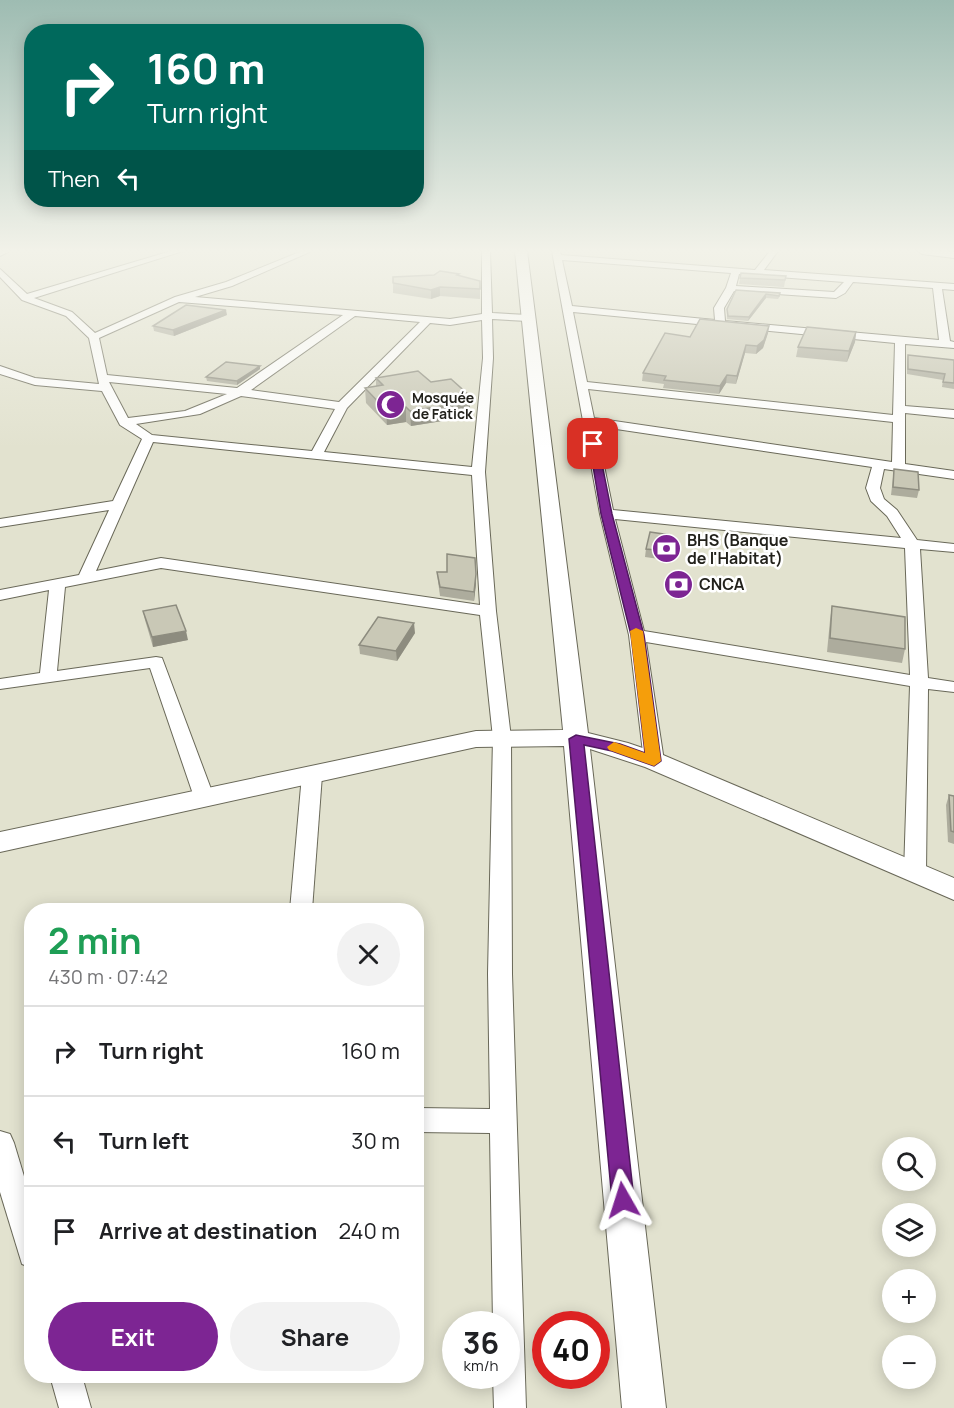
<!DOCTYPE html>
<html lang="en">
<head>
<meta charset="utf-8">
<style>
  body { margin:0; font-family:Manrope,sans-serif; background:#f2f2f2; color:#202124; height:100vh; display:flex; flex-direction:column; font-size:22px; white-space:nowrap }
  * { box-sizing:border-box; margin:0 }
  p { font-size:20px; color:#757577 }
  .icon { flex:none; width:33px; height:33px; fill:none; stroke:currentColor; stroke-width:2; stroke-linecap:round; stroke-linejoin:round }
  .map { position:relative; flex:1; overflow:hidden }
  .side { position:absolute; left:24px; top:903px; width:400px; height:480px; display:flex; flex-direction:column; background:#fff; border-radius:24px; box-shadow:0 3px 15px #0003 }
  .side>* { flex:none }
  .banner { position:absolute; left:24px; top:24px; width:400px; height:183px; border-radius:24px; box-shadow:0 3px 15px #0003; background:#00695c; color:#fff; overflow:hidden }
  .buttons { position:absolute; left:882px; top:1137px; display:grid; gap:12px }
  .buttons a { display:grid; place-items:center; width:54px; height:54px; border-radius:50%; background:#fff; box-shadow:0 3px 15px #0003; font-size:30px }
  .speed { position:absolute; left:442px; top:1311px; display:flex; gap:12px; font-size:30px; font-weight:700; text-align:center }
  .speed>* { display:grid; place-content:center; width:78px; height:78px; border-radius:50%; background:#fff; box-shadow:0 3px 15px #0003; line-height:1 }
  .speed small { font-size:15px; font-weight:400 }
  .speed .limit { border:9px solid #d22; background:#fff; color:#111 }
  .pin { position:absolute; display:grid; place-items:center; width:51px; height:51px; color:#fff; margin:-26px; border-radius:12px; box-shadow:0 3px 9px #0006 }
  .me { position:absolute; width:66px; margin:-33px; rotate:354deg; stroke-linejoin:round; filter:drop-shadow(0 0 4px #0008) }
  .turn { display:flex; align-items:center; gap:21px; height:126px; padding:0 24px; font-size:27px }
  .turn .icon { width:78px; height:78px; stroke-width:2.5 }
  .turn b { display:block; font-size:42px; line-height:51px }
  .then { display:flex; align-items:center; height:57px; padding:0 24px; background:#0003; gap:12px; font-size:22px }
  .round { display:grid; place-items:center; flex:none; width:63px; height:63px; border-radius:32px; background:#f2f2f2 }
  .overview { display:flex; align-items:center; justify-content:space-between; height:102px; padding:0 24px }
  h1 { font-size:36px; font-weight:700; line-height:45px; color:#1e9e55 }
  .cta { display:flex; gap:12px; margin-top:auto; padding:12px 24px }
  .cta a { flex:1; height:69px; border-radius:36px; background:#7d2593; color:#fff; font-size:24px; font-weight:700; line-height:69px; text-align:center }
  .cta a+a { background:#f2f2f2; color:#202124 }
  ul { padding:0; list-style:none }
  li { display:flex; align-items:center; gap:18px; height:90px; padding:0 24px; border-top:2px solid #e0e0e0 }
  li div { flex:1 }
  li b { display:block; font-size:22px }
  li em { font-style:normal }
  .map>svg:first-child { display:block }
</style>
</head>
<body>
<div class="map">
<svg width="954" height="1408" viewBox="0 0 954 1408">
  <rect width="100%" height="100%" fill="#e2e2cf"/>
  <g fill="none" stroke-linecap="round" stroke-linejoin="round">
    <defs>
      <g id="minor">
        <path d="M0,251h10l-10,5z"/>
        <path d="M171,251h12l-149,47 38,14 23,21 80,-36 51,-15 76,-31h10l-80,35 -37,11 255,22 32,-5v-63h8l2,62 36,2 5,3 -5,3 -36,-2 1,39 -8,114 11,139 15,127 1,236 14,434h-32l-1,-32h14v-52h-14l-3,-191 -73,-1v-24l73,1 -2,-135 5,-236 -13,-123 -319,-47 -96,19 -8,84 99,-14 6,1 52,139 -3,5 -7,2 -7,-2 -3,-5 -44,-129 -150,21v-10l40,-6 9,-83 -49,10v-10l79,-15 30,-65 -109,17v-8l113,-18 29,-62 -22,-14 -18,-34 -67,-6 -35,-11v-8l35,12 64,6 -10,-46 -23,-22 -44,-16 -22,-23v-8l27,25zM179,302l164,13 -106,73 -130,-13 -8,-37zM355,316l65,6 -81,80 -88,-12zM482,320l1,38 -11,109 -148,-15 23,-44 83,-85 20,2zM109,382l118,12 -42,17 -57,7zM241,396l94,13 -23,42 -160,-16 -16,-11 64,-10zM153,442l319,33 8,130 -319,-47 -65,13z"/>
        <path d="M552,251h8l1,4 194,15 15,-19h8l-14,19 190,14v6l-12,-1 8,52 4,1v6l-49,-4v62l49,4v8l-49,-5v51l49,7v8l-70,-10 -4,19 4,11 13,11 20,30 37,4v8l-34,-3 8,129 26,4v10l-26,-3 -2,184 -3,5 -8,3 -8,-3 -3,-5 6,-187 -264,-44 18,119 -3,4h-14l-3,-4 -15,-126 -29,-121zM562,260l169,13 -5,15 -12,20 1,12 -143,-14zM739,274l105,8 -10,10 -98,-6zM853,282l80,6 6,52 -214,-19 -1,-13 10,-17 102,7 9,-5zM573,312l322,31 -2,72 -306,-33zM588,389l305,33 -1,40 -298,-44zM596,426l276,41 -6,21 5,13 16,15 14,22 -288,-28zM615,519l290,29 5,127 -266,-44z"/>
        <path d="M918,251l36,1v6l-32,-4z"/>
        <path d="M312,769l7,2 3,4 -10,135h-22l12,-135 3,-4z"/>
        <path d="M0,1131l10,3 4,9 18,60v65l-10,-4 -22,-72z"/>
        <path d="M50,1376h32l9,32h-32z"/>
      </g>
      <path id="tertiary" d="M515,251h12l61,482 40,10 35,12 291,123v22l-309,-133 -55,-18 76,659h-44l-58,-662 -88,1 -476,105v-20l476,-101 87,-1z"/>
    </defs>
    <use href="#minor" stroke="#696858" stroke-width="2"/>
    <use href="#tertiary" stroke="#696858" stroke-width="2"/>
    <use href="#minor" fill="#fff" fill-rule="evenodd"/>
    <use href="#tertiary" fill="#fff" fill-rule="evenodd"/>
  </g>
  <g fill="#adac9d">
    <path d="M459,276l21,5v18l-40,-3 -9,3 -38,-6v-10z"/>
    <path d="M786,276l-2,11 -45,-3 1,-6z"/>
    <path d="M736,290l43,6h1l-2,3 -12,-1 -18,23 -21,-2v-10z"/>
    <path d="M227,315l-53,21 -20,-5 -1,-5z"/>
    <path d="M856,332l-1,10 -8,20 -51,-5 2,-10z"/>
    <path d="M768,333l-5,15 -7,6 -11,-1 -9,31 -10,-1 -7,11 -56,-6 1,-4 -22,-3 1,-8 47,-36z"/>
    <path d="M908,355l46,5v29l-12,-2 1,-7 -36,-6v-14z"/>
    <path d="M260,366v3l-23,16 -30,-4 -1,-4z"/>
    <path d="M376,378l55,4 39,28 -15,3v6l-44,7 -5,-4 -19,3 -21,-22 -1,-15 11,-2z"/>
    <path d="M894,469l25,21 -2,8 -26,-3 2,-17z"/>
    <path d="M670,535l-4,25 -21,-3 1,-8z"/>
    <path d="M437,572l39,11 -2,18 -34,-5 -2,-15z"/>
    <path d="M832,606l73,43 -3,14 -75,-11 3,-32z"/>
    <path d="M143,611l45,29 -35,7 -8,-27z"/>
    <path d="M415,633l-18,28 -37,-7 -1,-9z"/>
    <path d="M949,795l5,1v48l-6,-2 -2,-37z"/>
  </g>
  <g fill="#8d8c7f">
    <path d="M440,287v9l-9,3v-9z"/>
    <path d="M766,294v4l-18,23 1,-4z"/>
    <path d="M226,310l1,5 -53,21 -1,-6z"/>
    <path d="M769,326l-1,7 -5,15 -7,6 1,-8z"/>
    <path d="M856,332l-1,10 -8,20 2,-11z"/>
    <path d="M746,345l-1,8 -9,31 1,-8z"/>
    <path d="M260,366v3l-23,16v-4z"/>
    <path d="M727,375l-1,8 -7,11 1,-8z"/>
    <path d="M470,396v14l-15,3v6l-44,7 -1,-15 40,-12z"/>
    <path d="M406,407v15l-19,3 -1,-15z"/>
    <path d="M476,574v9l-2,18v-9z"/>
    <path d="M414,623l1,10 -18,28 -1,-10z"/>
    <path d="M186,631l2,9 -35,7 -1,-10z"/>
  </g>
  <g fill="#c9c8b6" stroke="#8d8c7f" stroke-width="1.5">
    <path d="M440,271l19,3 -2,1 23,6v8l-40,-2 -9,3 -38,-7v-6l41,-2z"/>
    <path d="M741,273l45,3 -1,4 -45,-2z"/>
    <path d="M736,290l44,3 -1,3 -13,-2 -17,23 -21,-1 -1,-7z"/>
    <path d="M186,305l40,5 -53,20 -20,-4z"/>
    <path d="M700,319l69,7 -5,14 -7,6 -11,-1 -9,31 -10,-1 -7,11 -56,-6 2,-4 -23,-3 22,-40 25,4z"/>
    <path d="M807,327l49,5 -7,19 -51,-4z"/>
    <path d="M908,355l46,5v23l-11,-1 2,-8 -37,-5z"/>
    <path d="M226,362l34,4 -23,15 -31,-4z"/>
    <path d="M418,371l13,11 20,-3 19,17 -20,3 5,5 -45,7 -4,-4 -20,3 -21,-22 18,-3 -7,-7z"/>
    <path d="M894,469l24,3 1,18 -26,-3z"/>
    <path d="M650,532l20,3 -3,16 -21,-2z"/>
    <path d="M447,554l28,4 1,16 -2,18 -34,-5 -3,-15h10z"/>
    <path d="M176,605l10,26 -34,6 -9,-26z"/>
    <path d="M832,606l73,11v32l-75,-11z"/>
    <path d="M378,617l36,6 -18,28 -37,-6z"/>
    <path d="M949,795l5,1v36l-3,-1z"/>
  </g>
  <linearGradient id="sky" x2="0" y2="1"><stop stop-color="#9ebcb2"/><stop offset="0.56" stop-color="#f2f2e9"/><stop offset="1" stop-color="#f2f2e9" stop-opacity="0"/></linearGradient>
  <rect width="954" height="448" fill="url(#sky)"/>
  <path fill="#7d2593" stroke="#511860" stroke-width="1.5" d="M589,442l9,2 14,70 32,121 17,126 -7,5 -42,-15 -28,-6 50,455 -3,7 -8,3 -7,-3 -4,-7 -43,-461 7,-4 44,9 25,9 -14,-118 -30,-121z"/>
  <path fill="#f59e0b" d="M636,628l7,3 18,130 -7,5 -45,-16 -2,-3 7,-5 31,11 -15,-122z"/>
  <defs>
    <symbol id="mosque-disc" viewBox="-11 -11 22 22"><circle r="9.5" fill="#7d2593" stroke="#fff"/><path d="M3.5-4.9A6 6 0 1 0 3.5 4.9A5 5 0 1 1 3.5-4.9Z" fill="#fff"/></symbol>
    <symbol id="bank-disc" viewBox="-11 -11 22 22"><circle r="9.5" fill="#7d2593" stroke="#fff"/><path d="M-6-4H6V4H-6ZM0-2.3a2.3 2.3 0 1 0 0 4.6a2.3 2.3 0 1 0 0-4.6Z" fill="#fff"/></symbol>
  </defs>
  <g fill-rule="evenodd">
    <use href="#mosque-disc" x="374" y="388" width="33" height="33"/>
    <use href="#bank-disc" x="650" y="532" width="33" height="33"/>
    <use href="#bank-disc" x="662" y="568" width="33" height="33"/>
  </g>
  <g text-anchor="middle" dominant-baseline="central" stroke-width="5" stroke-linejoin="round" paint-order="stroke">
    <g font-size="14" font-weight="bold" fill="#22211b" stroke="#fff" text-anchor="start">
      <text x="412" y="397">Mosquée<tspan x="412" dy="16">de Fatick</tspan></text>
    </g>
    <g font-size="16" font-weight="bold" fill="#22211b" stroke="#fff" text-anchor="start">
      <text x="687" y="540">BHS (Banque<tspan x="687" dy="18">de l'Habitat)</tspan></text>
      <text x="699" y="584">CNCA</text>
    </g>
  </g>
</svg>
<div class="buttons">
<a><svg class="icon" aria-label="search" viewBox="0 0 24 24"><circle cx="10" cy="10" r="6"/><path d="M15 15l6 6"/></svg></a>
<a><svg class="icon" aria-label="layers" viewBox="0 0 24 24"><path d="M12 4l9 5-9 5-9-5zM3 14l9 5 9-5"/></svg></a>
<a>+</a>
<a>−</a>
</div>
<div class="speed"><div>36<small>km/h</small></div><div class="limit">40</div></div>
<div class="pin" style="left:593px;top:444px;background:#d93025"><svg class="icon" aria-label="arrive" viewBox="0 0 24 24"><path d="M6 21V4h12l-3 4 3 4H6"/></svg></div>
<svg class="me" style="left:623px;top:1200px" viewBox="-20 -20 40 40"><path d="M0-17L14 15 0 8-14 15z" fill="#7d2593" stroke="#fff" stroke-width="4"/></svg>
<div class="banner">
<div class="turn"><svg class="icon" aria-label="right" viewBox="0 0 24 24"><path d="M7 20v-9h11M14 6l5 5-5 5"/></svg><div><b>160 m</b>Turn right</div></div>
<div class="then">Then<svg class="icon" aria-label="left" viewBox="0 0 24 24"><path d="M17 20v-9H6M10 6l-5 5 5 5"/></svg></div>
</div>
<section class="side">
<div class="overview"><div><h1>2 min</h1><p>430 m · 07:42</p></div><a class="round"><svg class="icon" aria-label="close" viewBox="0 0 24 24"><path d="M6 6l12 12M18 6L6 18"/></svg></a></div>
<ul>
<li><svg class="icon" aria-label="right" viewBox="0 0 24 24"><path d="M7 20v-9h11M14 6l5 5-5 5"/></svg><div><b>Turn right</b></div><em>160 m</em></li>
<li><svg class="icon" aria-label="left" viewBox="0 0 24 24"><path d="M17 20v-9H6M10 6l-5 5 5 5"/></svg><div><b>Turn left</b></div><em>30 m</em></li>
<li><svg class="icon" aria-label="arrive" viewBox="0 0 24 24"><path d="M6 21V4h12l-3 4 3 4H6"/></svg><div><b>Arrive at destination</b></div><em>240 m</em></li>
</ul>
<div class="cta"><a>Exit</a><a>Share</a></div>
</section>
</div>
</body>
</html>
